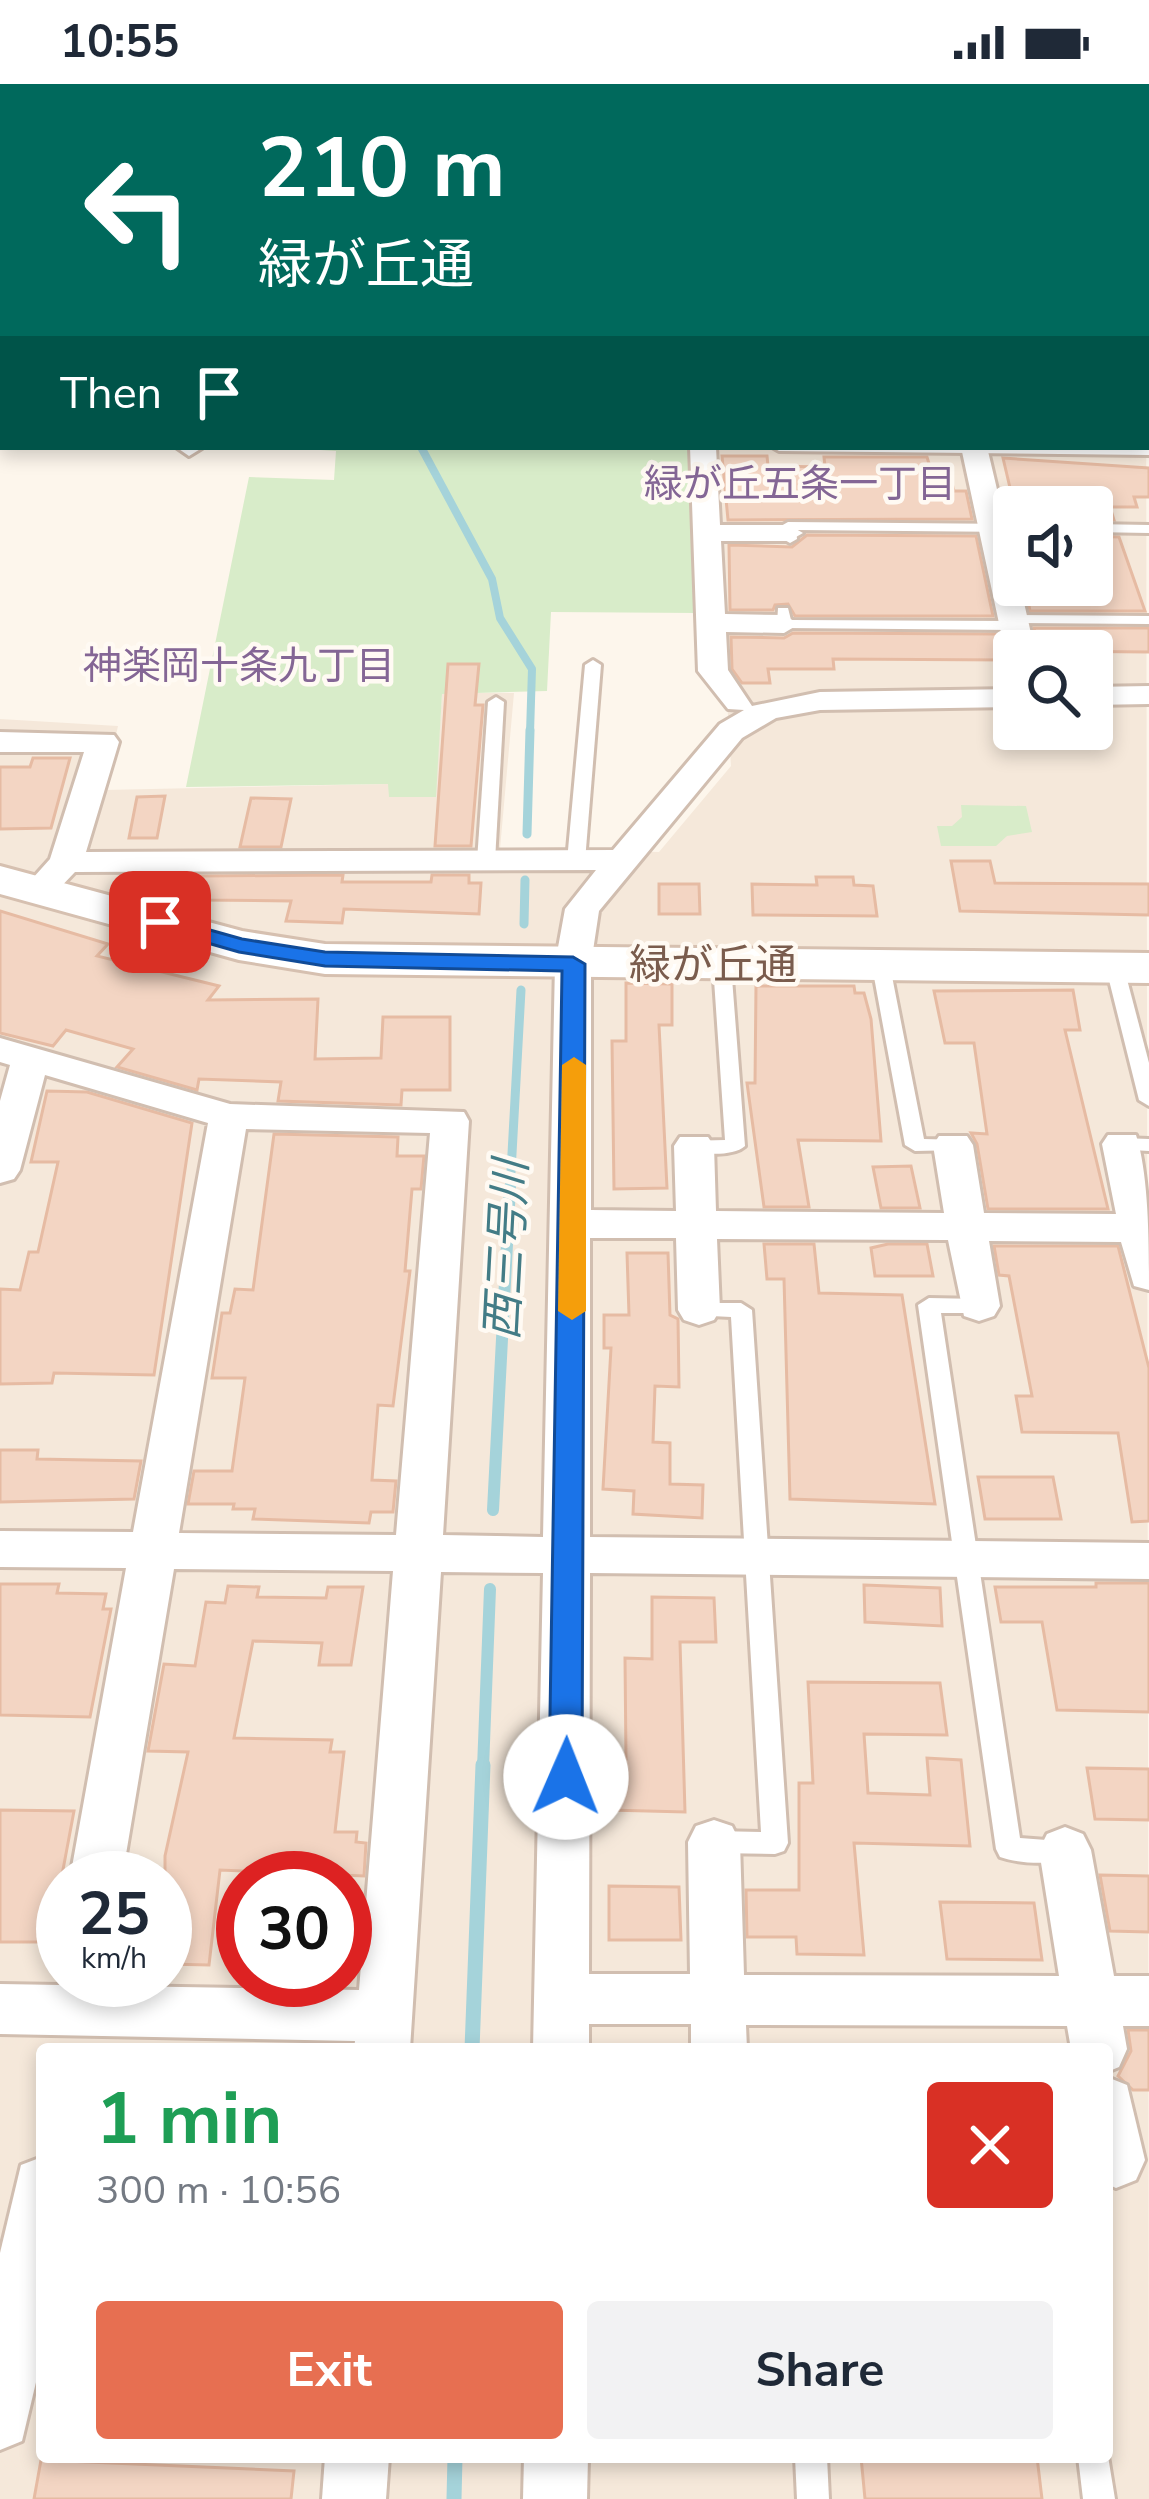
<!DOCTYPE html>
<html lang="en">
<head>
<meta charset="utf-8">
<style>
  body { margin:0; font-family:"Nunito Sans","Noto Sans JP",sans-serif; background:#f2f2f3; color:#1f2937; height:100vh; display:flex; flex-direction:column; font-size:45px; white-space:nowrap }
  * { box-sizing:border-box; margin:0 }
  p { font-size:39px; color:#747a83 }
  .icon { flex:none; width:66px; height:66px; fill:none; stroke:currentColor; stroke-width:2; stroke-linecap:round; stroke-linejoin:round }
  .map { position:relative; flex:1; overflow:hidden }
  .panel { position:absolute; left:36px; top:1959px; width:1077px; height:420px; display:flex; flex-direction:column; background:#fff; border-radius:12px; box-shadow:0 6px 18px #0003 }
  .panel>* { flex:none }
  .guide { position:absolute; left:0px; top:0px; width:1149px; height:366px; box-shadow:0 6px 18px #0003; background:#00695c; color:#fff; overflow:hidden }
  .tools { position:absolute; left:993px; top:402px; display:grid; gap:24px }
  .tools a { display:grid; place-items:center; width:120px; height:120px; border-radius:12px; background:#fff; box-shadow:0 6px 18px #0003; font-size:60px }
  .speed { position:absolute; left:36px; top:1767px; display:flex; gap:24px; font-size:60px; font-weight:700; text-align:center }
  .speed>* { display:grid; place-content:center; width:156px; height:156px; border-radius:50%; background:#fff; box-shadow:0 6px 18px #0003; line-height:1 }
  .speed small { font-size:30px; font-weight:400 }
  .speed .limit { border:18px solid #d22; background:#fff; color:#111 }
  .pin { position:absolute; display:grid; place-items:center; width:102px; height:102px; color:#fff; margin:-51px; border-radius:24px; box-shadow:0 6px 18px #0006 }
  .me { position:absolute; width:132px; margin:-66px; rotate:1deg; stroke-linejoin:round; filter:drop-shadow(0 0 9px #0008) }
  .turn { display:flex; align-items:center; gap:42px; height:252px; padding:0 60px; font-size:54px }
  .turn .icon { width:156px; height:156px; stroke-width:2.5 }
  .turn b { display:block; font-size:84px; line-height:102px }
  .then { display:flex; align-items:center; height:114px; padding:0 60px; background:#0003; gap:24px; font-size:45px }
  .round { display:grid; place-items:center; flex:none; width:126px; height:126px; border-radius:12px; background:#f2f2f3 }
  .headline { display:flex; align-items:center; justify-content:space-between; height:204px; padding:0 60px }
  h1 { font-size:72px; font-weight:700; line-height:90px; color:#1e9e55 }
  .cta { display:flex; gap:24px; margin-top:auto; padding:24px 60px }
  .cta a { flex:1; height:138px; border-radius:12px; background:#e76f51; color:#fff; font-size:48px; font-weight:700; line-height:138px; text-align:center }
  .cta a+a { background:#f2f2f3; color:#1f2937 }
  .status { display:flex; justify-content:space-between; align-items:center; height:84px; padding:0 60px; background:#fff; direction:ltr }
  .status svg { height:33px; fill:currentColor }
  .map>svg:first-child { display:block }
</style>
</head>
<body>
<div class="status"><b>10:55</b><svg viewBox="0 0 49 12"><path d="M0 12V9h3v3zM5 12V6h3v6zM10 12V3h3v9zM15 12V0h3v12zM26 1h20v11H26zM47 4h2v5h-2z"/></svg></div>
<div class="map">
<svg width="1149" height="2415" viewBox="0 0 1149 2415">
  <rect width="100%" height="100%" fill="#fdf6ec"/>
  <g fill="#f5e8da" fill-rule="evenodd">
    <path d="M451,0h698v165l-3,-162z"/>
    <path d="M1146,197l3,2218h-1149v-1780l118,7 -14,64 285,-6 1,13h45l7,-104h72l-14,156 159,3 72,-86 -19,-319h434zM1014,423h78v78h-78zM1014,567h78v78h-78zM63,1794h102v102h-102zM243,1794h102v102h-102zM42,1965h1065v408h-1065z"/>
  </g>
  <g fill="#d8ecc9">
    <path d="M275,363h413l9,166 -146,-1 -4,79 -105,3 -6,103h-47l-1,-13 -202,3 63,-310 85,3 2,-29z"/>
    <path d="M961,721l65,1 6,26 -25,4 -11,10h-55l-4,-20h15l10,-9z"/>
  </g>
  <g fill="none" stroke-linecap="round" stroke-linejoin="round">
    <path stroke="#a5d3da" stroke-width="6" d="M45,0l5,3"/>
    <path stroke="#a5d3da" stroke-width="8" d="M421,363l71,132 8,39 32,51 -2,64"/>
    <g stroke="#a5d3da" stroke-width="9">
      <path d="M527,750l3,-104"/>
      <path d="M524,840l1,-44"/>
      <path d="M510,1106l11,-200"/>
    </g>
    <g stroke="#a5d3da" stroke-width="12">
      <path d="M493,1426l17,-323"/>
      <path d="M483,1684l7,-179"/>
    </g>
    <g stroke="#a5d3da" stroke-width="15">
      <path d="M472,1965l11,-284"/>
      <path d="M454,2415l1,-42"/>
    </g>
  </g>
  <g fill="#f3d5c3" stroke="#e6bba3" stroke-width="3">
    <path d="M722,372h45l1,10 57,1 -1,-10h103l3,10h18l6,24h12l6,28 -244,1z"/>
    <path d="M1003,374l146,10v29h-15l3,10h-27l4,13h-22v-13l-78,-1v14l-5,-1 -7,-27h9z"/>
    <path d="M807,451l169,1 17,80h-198l-7,-12 -13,1 -2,5h-43l-1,-65 63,2z"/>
    <path d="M1092,452l27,1 26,74h-115l-5,-26h67z"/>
    <path d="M1034,544h115v24l-110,-1z"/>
    <path d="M793,549l204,1 11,26 -175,-1 1,10h-66l2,14h-28l-10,-14 -1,-32 53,1z"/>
    <path d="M448,580h31l-4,41h8l-12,141h-36z"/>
    <path d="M33,674h37l-19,70 -51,1v-62h30z"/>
    <path d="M165,712l-8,42h-28l8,-41z"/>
    <path d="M251,714l40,1 -10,48h-41z"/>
    <path d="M951,777h39l5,22 154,1v31l-189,-4z"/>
    <path d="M343,791l-1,7h89l1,-7h37v8h12l-2,31 -135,-5 -2,14 -56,-2 5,-20 -89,-1v-24z"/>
    <path d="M816,793h37l1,8 19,1 4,30 -124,-1 -1,-31 65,1z"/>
    <path d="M659,800h40l1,30h-41z"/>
    <path d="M0,827l108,33 -11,12 122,30 -11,14 110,-1 -3,60 66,-1 2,-41h67v73h-48l-1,15 -123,-4 3,-19 -82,-3 -2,11 -80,-23 16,-18 -67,-19 -13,16 -53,-13z"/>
    <path d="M626,899l46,1v41h-13l8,163 -53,1 -2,-148h14z"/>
    <path d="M756,902h98l1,7h9l7,26 10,122 -83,-1 11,67h-45l-17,-124h8z"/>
    <path d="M1073,906l7,40h-15l43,179h-120l-11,-65 -6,-11 16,1 -13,-91h-29l-11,-52z"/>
    <path d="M47,1007l40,1 105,31 -38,252 -100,-2 -2,10 -52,1v-95l20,1 9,-38h9l20,-90h-27z"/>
    <path d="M274,1050l124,3 -1,19h27l-3,33h-9l-7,82h5l-17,135 -15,-1 -6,75 24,1 -3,31h-22l-2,11 -116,-4 2,-10h-22l1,-5h-46l6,-33h38l13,-93h-33l10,-65h8l5,-24 18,1z"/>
    <path d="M911,1082l9,42h-39l-8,-41z"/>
    <path d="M764,1160h50l5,49 83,2 33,209 -145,-5 -6,-220h-17z"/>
    <path d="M888,1160h39l6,32h-58l-4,-28z"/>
    <path d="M994,1162h124l31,122v153l-17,1 -14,-89 -96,-1 -6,-36h16l-23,-120 -10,-1z"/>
    <path d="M627,1169h41l2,62 8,4 1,68 -24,-1 -2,56 17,1v41l33,1 -1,33 -69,-4 1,-23 -31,-2 8,-141h-7v-33h25z"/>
    <path d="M0,1366h38l-1,9 104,2 -7,38 -134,3z"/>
    <path d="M978,1393h75l8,42h-76z"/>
    <path d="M1096,1499h53v129l-92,-2 -15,-88h-41l-6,-35h101z"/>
    <path d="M0,1500h59l-2,9 49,1 -3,15h8l-21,108 -90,-2z"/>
    <path d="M864,1501l76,3 2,38 -77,-4z"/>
    <path d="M228,1502l31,1 -2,10 69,1 2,-11h35l-12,78h-32l3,-22 -69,-2 -19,97 98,2 -2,12h14l-9,80h22l-1,10 10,1 -2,33 -144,-6 -11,95 -44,-1v-108l23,-104 -40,-1 16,-87 31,2 11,-64 19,1z"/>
    <path d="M652,1513l62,1 2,44h-36l5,170 -76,-2 1,-51h16l-1,-101 27,1z"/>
    <path d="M808,1598l132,1 7,52 -83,-1 4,59 62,2 -3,-37 34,2 9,86 -116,-3 10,112 -67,-1 -1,-17h-49l-1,-47h53v-107h14z"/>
    <path d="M1087,1684l62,1v51l-54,-1z"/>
    <path d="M0,1726l74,1 -21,112 -11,-1 -3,20h-39z"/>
    <path d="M1100,1791l49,1v56l-39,-1z"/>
    <path d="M609,1802l70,1 2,53h-72z"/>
    <path d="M940,1818l94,1 8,57 -95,-1z"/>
    <path d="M1128,1946h21v60h-16l-15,-14 13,-25z"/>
    <path d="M861,2373h176l5,42h-177z"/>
    <path d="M41,2376l253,11 -3,28h-257z"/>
  </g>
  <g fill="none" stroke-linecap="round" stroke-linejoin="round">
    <defs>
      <g id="lane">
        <path d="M772,363h377v8l-370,-4z"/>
        <path d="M788,438l226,2v8l-218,-2 1,9 -7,4 -7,-4 -2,-13z"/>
        <path d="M1092,440l57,1v8l-57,-1z"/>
        <path d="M778,524h10l3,12 216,1 1,-5 5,-1 136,1v8l-129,-1 -1,6 -5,1 -230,-2 -7,-4z"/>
        <path d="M593,576l8,5 -16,196 -9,5 -9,-5 18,-196z"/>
        <path d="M496,613l8,5 -9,159 -9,5 -9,-5 11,-159z"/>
        <path d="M722,876l9,5 14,181c-12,11 -42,8 -58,5l-3,-5 3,-5 38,-1 -12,-175z"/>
        <path d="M881,877l9,5 34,173 36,1 3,5 -3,5 -45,1 -10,-6 -33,-179z"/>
        <path d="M1115,879l9,5 25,95v43l-10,-6 -33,-132z"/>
        <path d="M1122,1054l27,1v12l-34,-2 -3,-5 3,-5z"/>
        <path d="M929,1214l50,1 11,7 -11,7h-38l79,525 53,4 4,8 -4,8c-20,7 -53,6 -73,-1l-4,-8 -78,-544z"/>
        <path d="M699,1219h42l11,7 36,533 -4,8 -9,3 -60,-1 -9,-3 -4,-8 4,-8 9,-3 46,1 -30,-515 -39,-2 -4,-5z"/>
        <path d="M1107,2366l8,49h-32l-5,-42h29z"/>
        <path d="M795,2373h32l2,42h-32z"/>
      </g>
      <g id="street">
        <path d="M0,0h15l2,3h-14v5z"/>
        <path d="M128,0h20l2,3h-20z"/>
        <path d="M398,0h20l-21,3z"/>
        <rect x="513" y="0" width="20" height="3"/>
        <path d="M842,0h20l1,3h-20z"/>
        <path d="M959,0h20l1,3h-20z"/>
        <path d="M1068,0h20l2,3h-20z"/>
        <rect x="0" y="40" width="3" height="12"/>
        <rect x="1146" y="65" width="3" height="12"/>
        <path d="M3,102v19l-3,1v-19z"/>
        <path d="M1146,155l3,1v14l-3,-1z"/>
        <rect x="0" y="158" width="3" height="14"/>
        <rect x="0" y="209" width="3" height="14"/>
        <rect x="1146" y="221" width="3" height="14"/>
        <rect x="0" y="264" width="3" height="14"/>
        <rect x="1146" y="291" width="3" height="16"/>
        <rect x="0" y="327" width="3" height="16"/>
        <path d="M176,363h26v1l-13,8z"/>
        <path d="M690,363h26l4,78h69l14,8 -14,8h-68l4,73 59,1 15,9 -15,9 -58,-1 2,38 24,36 68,-14 194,-3v18l-194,3 -44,8 -34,20 -143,173 -8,53v246l85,1 -2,-65 6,-9h28l6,9 2,65 228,2 -11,-68 6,-9h28l6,9 11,68 132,1 -14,-70 6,-9h28c13,40 13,109 13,155l-15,-4 -13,-44 -132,-1 11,65 -6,10 -15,5 -15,-5 -16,-76 -231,-1 3,71 -6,10 -15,5 -15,-5 -6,-10 -2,-72h-86v299l559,6v36l-559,-6 -1,401h101l-2,-132 8,-16 18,-6 18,6 8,16 4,133 315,1 -20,-126 8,-16 18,-7 18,7 8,16 23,126h35v50h-26l4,23 -8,18 -12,5v-23h-36l-4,-23 -321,-1 1,24h-56v-25h-102v25h-56l10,-476 -102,-1 -31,477h-56l1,-8 -355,-7v-50l359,6 34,-419 -219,-2 -52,309h-52l56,-310 -126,-1v-36l133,1 75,-409 -163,-48 -25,95 -6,9 -14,4v-82l10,-36 -10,-3v-24l230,66 234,8 5,9 -26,414 100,2 12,-573 10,-55 31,-39 -521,2 -22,23 -12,3 -17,-10 26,-29 34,-107h-84v-20l114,3 5,7 -33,110 527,-2 107,-126 24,-14 -16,-1 -30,-38zM246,1045l184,4 -34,402 -217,-2z"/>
        <path d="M961,363h26l27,114v24h6l15,66h-21v8l-9,-8z"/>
        <path d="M1149,602v18l-57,1v-18z"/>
        <path d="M1107,1993l20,8 18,75 -9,20 -20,8 -9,-4z"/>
        <path d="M42,2073v200l-20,84 -22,9v-197l21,-88z"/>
        <path d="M325,2373h64l-3,42h-64z"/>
        <path d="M524,2373h64l-1,42h-64z"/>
      </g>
      <path id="secondary" d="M0,782l242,65 83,13 824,9v30l-824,-9 -86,-14 -239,-66z"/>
    </defs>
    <use href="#lane" stroke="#d1beb0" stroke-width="6"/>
    <use href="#street" stroke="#d1beb0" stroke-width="6"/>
    <use href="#secondary" stroke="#d6c0b0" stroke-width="6"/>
    <use href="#lane" fill="#fff" fill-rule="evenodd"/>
    <use href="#street" fill="#fff" fill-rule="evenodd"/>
    <use href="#secondary" fill="#fff" fill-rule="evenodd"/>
  </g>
  <path fill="#1a73e8" stroke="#114b97" stroke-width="3" d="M160,832l82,23 83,13 248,5 12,7 -3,813 -5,9h-23l-5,-9 13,-806 -237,-5 -86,-14 -87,-25v-9z"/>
  <path fill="#f59e0b" d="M574,973l12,8v246l-14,9 -14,-9 4,-246z"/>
  <g text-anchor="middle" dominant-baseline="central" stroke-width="9" stroke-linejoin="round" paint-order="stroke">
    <g font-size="39" fill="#846695" stroke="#fffaf3">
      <text x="800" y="400">緑が丘五条一丁目</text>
      <text x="239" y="582">神楽岡十条九丁目</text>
    </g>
    <g font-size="42" fill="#7a5c4d" stroke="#fffaf3">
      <text x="713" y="881">緑が丘通</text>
    </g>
    <g font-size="45" font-style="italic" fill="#437c86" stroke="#fffaf3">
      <text transform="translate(507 1166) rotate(-87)">西三号川</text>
    </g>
  </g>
</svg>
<div class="tools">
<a><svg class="icon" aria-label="sound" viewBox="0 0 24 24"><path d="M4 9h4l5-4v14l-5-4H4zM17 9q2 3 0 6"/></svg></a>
<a><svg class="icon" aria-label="search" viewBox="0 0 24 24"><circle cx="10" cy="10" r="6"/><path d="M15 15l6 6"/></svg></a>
</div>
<div class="speed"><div>25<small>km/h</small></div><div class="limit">30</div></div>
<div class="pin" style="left:160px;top:838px;background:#d93025"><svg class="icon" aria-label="arrive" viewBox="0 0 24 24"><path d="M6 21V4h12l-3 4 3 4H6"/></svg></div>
<svg class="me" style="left:566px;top:1693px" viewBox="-20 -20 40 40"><circle r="19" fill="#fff"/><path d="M0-13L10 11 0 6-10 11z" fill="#1a73e8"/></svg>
<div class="guide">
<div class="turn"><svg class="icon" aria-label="left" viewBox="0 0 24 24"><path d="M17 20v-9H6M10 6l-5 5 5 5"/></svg><div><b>210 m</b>緑が丘通</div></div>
<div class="then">Then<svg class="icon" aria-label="arrive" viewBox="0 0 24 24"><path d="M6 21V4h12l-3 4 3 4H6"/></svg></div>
</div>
<section class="panel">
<div class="headline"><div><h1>1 min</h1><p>300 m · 10:56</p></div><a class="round" style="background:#d93025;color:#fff"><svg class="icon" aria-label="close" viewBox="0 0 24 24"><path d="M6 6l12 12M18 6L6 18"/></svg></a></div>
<div class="cta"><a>Exit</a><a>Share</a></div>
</section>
</div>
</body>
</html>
